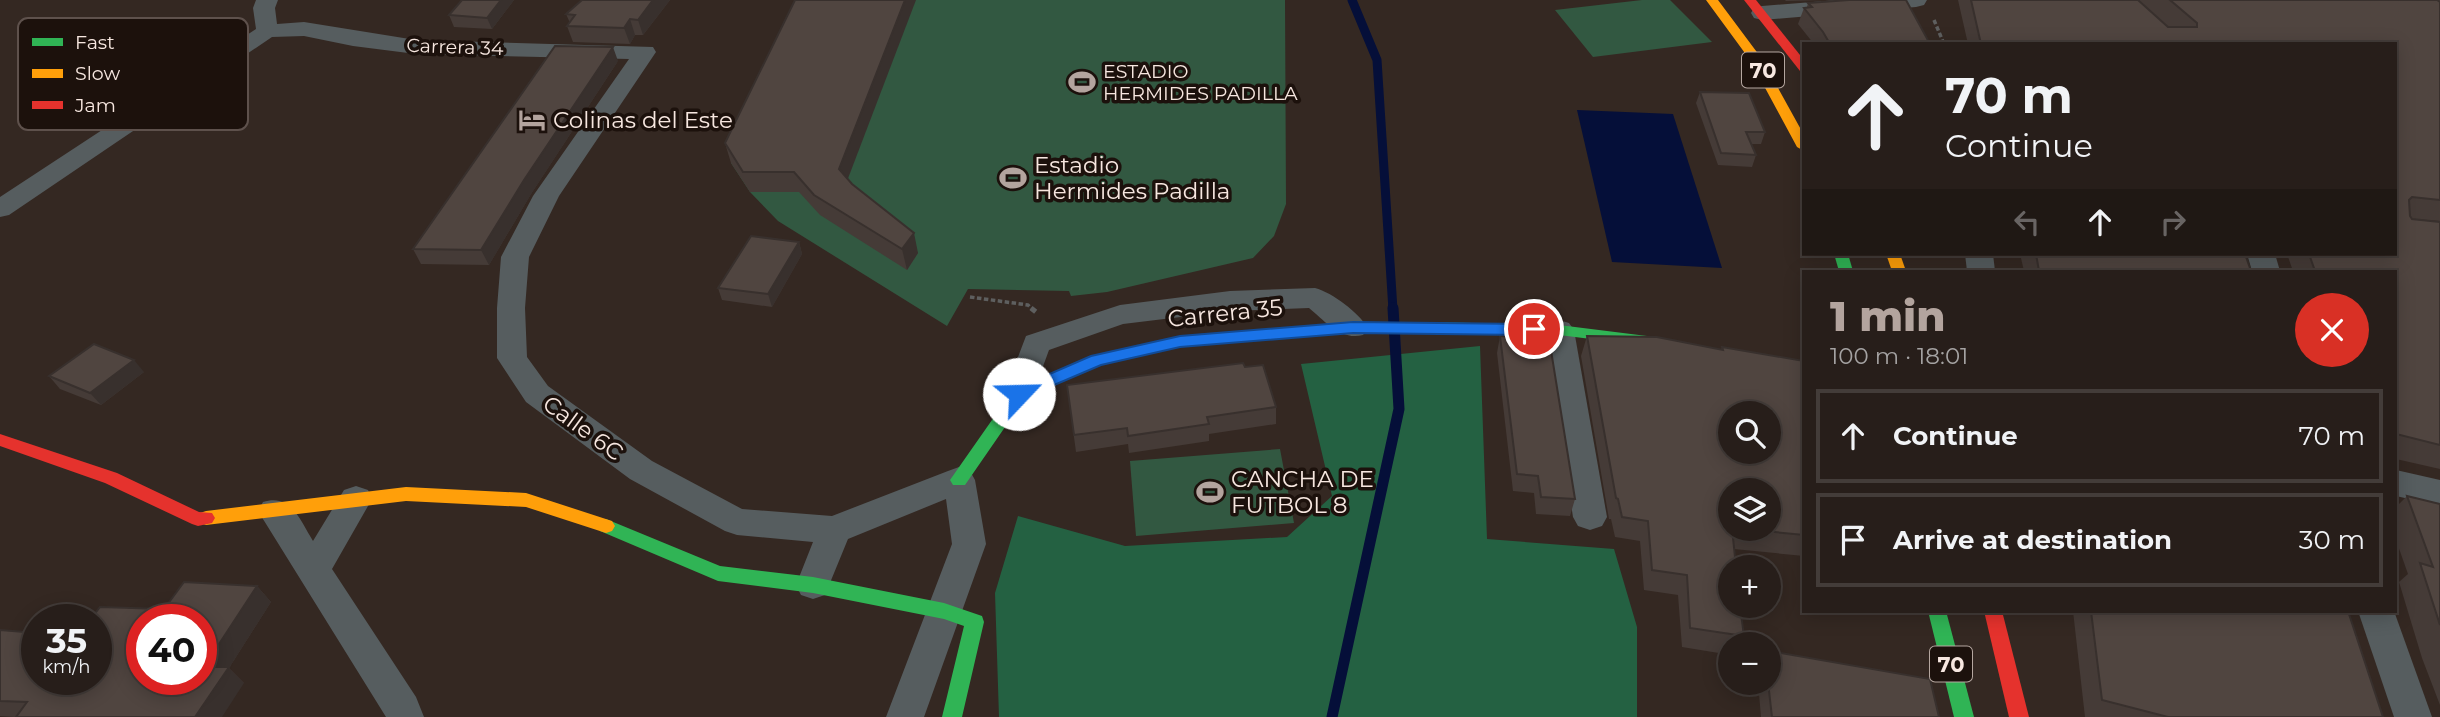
<!DOCTYPE html>
<html lang="en">
<head>
<meta charset="utf-8">
<style>
  body { margin:0; font-family:Montserrat,sans-serif; background:#2f2723; color:#f1f3f6; height:100vh; display:flex; flex-direction:column; font-size:26px; white-space:nowrap }
  * { box-sizing:border-box; margin:0 }
  p { font-size:23px; color:#a4a2a2 }
  .icon { flex:none; width:38px; height:38px; fill:none; stroke:currentColor; stroke-width:2; stroke-linecap:round; stroke-linejoin:round }
  .map { position:relative; flex:1; overflow:hidden }
  .details { position:absolute; left:1802px; top:270px; width:595px; height:343px; display:flex; flex-direction:column; background:#271e1a; border-radius:0px; box-shadow:0 4px 18px #0003,0 0 0 2px #433c39 }
  .details>* { flex:none }
  .banner { position:absolute; left:1802px; top:42px; width:595px; height:214px; border-radius:0px; box-shadow:0 4px 18px #0003,0 0 0 2px #433c39; background:#271e1a; color:#f1f3f6; overflow:hidden }
  .fabs { position:absolute; left:1718px; top:401px; display:grid; gap:14px }
  .fabs a { display:grid; place-items:center; width:63px; height:63px; border-radius:50%; background:#271e1a; box-shadow:0 4px 18px #0003,0 0 0 2px #433c39; font-size:35px }
  .speed { position:absolute; left:21px; top:604px; display:flex; gap:14px; font-size:35px; font-weight:700; text-align:center }
  .speed>* { display:grid; place-content:center; width:91px; height:91px; border-radius:50%; background:#271e1a; box-shadow:0 4px 18px #0003,0 0 0 2px #433c39; line-height:1 }
  .speed small { font-size:18px; font-weight:400 }
  .speed .limit { border:10px solid #d22; background:#fff; color:#111 }
  .pin { position:absolute; display:grid; place-items:center; width:60px; height:60px; color:#fff; margin:-30px; border:4px solid #fff; border-radius:50%; box-shadow:0 2px 7px #0007 }
  .me { position:absolute; width:77px; margin:-38px; rotate:66deg; stroke-linejoin:round; filter:drop-shadow(0 0 5px #0008) }
  .turn { display:flex; align-items:center; gap:24px; height:147px; padding:0 28px; font-size:32px }
  .turn .icon { width:91px; height:91px; stroke-width:2.5 }
  .turn b { display:block; font-size:49px; line-height:60px }
  .lanes { display:flex; align-items:center; height:66px; padding:0 28px; background:#0003; justify-content:center; gap:35px; direction:ltr }
  .lanes .off { opacity:.35 }
  .round { display:grid; place-items:center; flex:none; width:74px; height:74px; border-radius:37px; background:#2f2723 }
  .overview { display:flex; align-items:center; justify-content:space-between; height:119px; padding:0 28px }
  h1 { font-size:42px; font-weight:800; line-height:52px; color:#b3a49e }
  ul { padding:0; list-style:none }
  li { display:flex; align-items:center; gap:21px; height:94px; margin:0 14px 10px; padding:0 14px; border:4px solid #433c39; border-radius:0px }
  li div { flex:1 }
  li b { display:block; font-size:26px }
  li em { font-style:normal }
  .map>svg:first-child { display:block }
</style>
</head>
<body>
<div class="map">
<svg width="2440" height="717" viewBox="0 0 2440 717">
  <rect width="100%" height="100%" fill="#342822"/>
  <g fill="#325841">
    <path d="M812,0h473l1,204 -12,32 -21,22 -146,34 -36,4 -2,-5 -101,-2 -21,37 -169,-105 -28,-29 -19,-29z"/>
    <path d="M1642,0h28l42,42 -119,15 -38,-47z"/>
    <path d="M1280,449l14,74 -158,13 -6,-75z"/>
  </g>
  <path fill="#246142" d="M1480,346l7,193 127,10 23,78v90h-638l-4,-124 23,-77 107,30 162,-9 45,-41 -31,-132z"/>
  <path fill="#050f39" d="M1577,110l96,4 49,154 -110,-6z"/>
  <g fill="none" stroke-linecap="round" stroke-linejoin="round">
    <path stroke="#050f39" stroke-width="9" d="M1352,0l25,60 16,250"/>
    <path stroke="#050f39" stroke-width="11" d="M1332,717l67,-308 -6,-101"/>
    <g stroke="#5e5f5f" stroke-width="3.5" stroke-dasharray="4.5 2.5" stroke-linecap="butt">
      <path d="M1934,20l10,24"/>
      <path d="M970,297l58,8 5,5"/>
    </g>
    <path stroke="#5e5f5f" stroke-width="5" stroke-dasharray="6 3.5" stroke-linecap="butt" d="M1031,308l5,4"/>
    <g fill="#565d5f" fill-rule="evenodd">
      <path d="M256,0h22l-3,8 2,16 27,-2 112,18 237,7 3,5 -97,144 -30,61 -4,51 2,49 21,29 104,75 90,48 90,7 116,-45 11,-4 11,4 5,9 11,64 -62,173h-38l66,-173 -6,-45 -98,40 -23,56 -12,4 -12,-4 -5,-10 17,-43 -76,-7 -12,-4 -95,-52 -104,-77 -29,-44v-50l4,-51 32,-61 96,-137 -213,-5 -63,-8 -49,-10 -32,1 -263,178 -9,2v-20l256,-168 -3,-21z"/>
      <path d="M1838,0h89l-3,5 -8,2 -154,13 -8,-2 -3,-5 3,-5 8,-2z"/>
      <path d="M1965,254h28l2,17h-28z"/>
      <path d="M2247,254h28l5,17h-28z"/>
      <path d="M1315,288c18,5 43,24 53,40l-5,7c-22,6 -38,-14 -54,-27l-79,3 -107,13 -74,26 -19,52 -11,3 -11,-3 -4,-8 22,-58 94,-31 110,-14z"/>
      <path d="M1559,320l10,3 5,7 33,187 -5,9 -12,4 -12,-4 -5,-9 -29,-187 5,-7z"/>
      <path d="M2396,470l44,10v26l-44,-10z"/>
      <path d="M356,486l12,4 4,9 -40,70 84,128 8,20h-38l-128,-206 5,-9c28,-9 37,18 50,39l31,-51z"/>
      <path d="M2358,611h36l38,106h-38z"/>
    </g>
    <g fill="#30b455" fill-rule="evenodd">
      <path d="M1834,254h14l5,17h-14z"/>
      <path d="M1430,322l129,3 104,13 8,5 -8,5 -104,-13 -129,-3 -77,1 -173,13 -79,19 -76,33 -60,87h-12l-3,-5 63,-90 78,-34 89,-20 173,-13z"/>
      <path d="M606,519l114,47 93,11 131,26 38,13 2,6 -22,95h-20l22,-91 -20,-7 -131,-26 -95,-12 -118,-50 -3,-5 3,-5z"/>
      <path d="M1928,611h18l28,106h-20z"/>
    </g>
    <g fill="#ff9f0a" fill-rule="evenodd">
      <path d="M1706,0h12l44,59 42,76v16l-7,-4 -47,-87z"/>
      <path d="M1886,254h14l6,17h-14z"/>
      <path d="M406,487l120,6 86,28 3,5 -3,5 -6,2 -80,-26 -120,-6 -200,24 -6,-2 -3,-5 3,-5 6,-2z"/>
    </g>
    <g fill="#e5322d" fill-rule="evenodd">
      <path d="M1744,0h12l48,60v12l-4,-1z"/>
      <path d="M0,434l117,39 82,39 13,1 3,5 -3,5 -14,3 -6,-2 -87,-41 -105,-37z"/>
      <path d="M1984,611h18l27,106h-20z"/>
    </g>
  </g>
  <g fill="#453b37">
    <path d="M462,0h52l-22,29 -38,-2 -5,-12z"/>
    <path d="M582,0h88l-27,35h-8l-5,9 -57,-2 -6,-16 3,-3 -4,-9z"/>
    <path d="M1785,0h38l-37,1z"/>
    <path d="M1958,0h482v221l-25,-2 25,3v247l-44,-10v-188h-103l-6,-17h109v-210h-428z"/>
    <path d="M1808,3l122,41h-116l-16,-20 6,-16 3,-1z"/>
    <path d="M618,61l-87,133 -42,71 -68,-1 -8,-15z"/>
    <path d="M1700,92l65,40 -4,12h-10l5,11 -4,12 -34,-2 -22,-62z"/>
    <path d="M725,143l122,36 71,74 -11,17 -87,-55 -21,-23h-49l-19,-29z"/>
    <path d="M799,242l3,12 -30,53 -50,-7 -4,-12z"/>
    <path d="M2020,254h225l6,17h-227z"/>
    <path d="M1500,336l75,163 -5,17 -34,-2 -2,-21 -21,-2 -16,-138z"/>
    <path d="M1587,336l134,14 1,-3 82,14v195l-70,-7 10,87 -4,8h-9v11l-49,-8 -4,-52 -34,-5 -4,-49 -25,-4 -4,-18h-2l-28,-163z"/>
    <path d="M1245,367l31,40v17l-67,10v7l-80,12 -1,-9 -52,8 -9,-67z"/>
    <path d="M144,372l-43,33 -41,-16 -11,-13z"/>
    <path d="M2407,496l33,8v201l-18,-47 -23,-76 9,-8 -12,-34v-33z"/>
    <path d="M257,586l14,16 -42,66 15,15 -227,34 -17,-1v-86l37,49 127,-70z"/>
    <path d="M2073,611h275l35,106h-298z"/>
    <path d="M1758,682h11l170,35h-178z"/>
  </g>
  <g fill="#38302d">
    <path d="M501,0h13l-22,29 -5,-11z"/>
    <path d="M653,0h17l-27,35 -5,-15z"/>
    <path d="M905,0h11l-72,189 -5,-20z"/>
    <path d="M630,19l5,16 -5,9 -6,-16z"/>
    <path d="M613,47l5,14 -87,133 -42,71 -8,-15 43,-70z"/>
    <path d="M914,233l4,20 -11,17 -5,-21z"/>
    <path d="M799,242l3,12 -30,53 -4,-13z"/>
    <path d="M134,360l10,12 -43,33 -11,-12z"/>
    <path d="M257,586l14,16 -42,66 15,15 -22,34h-27l9,-50z"/>
  </g>
  <g fill="#504540" stroke="#38302d" stroke-width="2" fill-rule="evenodd">
    <path d="M462,0h39l-14,18 -38,-3z"/>
    <path d="M582,0h71l-15,20 -8,-1 -6,9 -57,-2 8,-11 -9,-1z"/>
    <path d="M795,0h110l-66,169 13,15 62,49 -12,16 -88,-54 -20,-23h-51l-18,-29z"/>
    <path d="M1849,0h57l24,44h-100l-7,-12 -19,-24 8,-1 -4,-4z"/>
    <path d="M1971,0h167l30,27h29v-4l-27,-23h267l3,2v198l-28,-3 -3,3 1,16 2,3 28,3v223l-44,-11v-163h-81l-6,-17h87v-210h-415z"/>
    <path d="M555,46l58,1 -89,133 -43,70 -68,-1z"/>
    <path d="M1700,92l49,1 16,39h-19l10,23 -35,-2z"/>
    <path d="M751,236l48,6 -31,52 -50,-6z"/>
    <path d="M2036,254h209l6,17h-212z"/>
    <path d="M1500,336l49,2 26,161 -34,-2 -3,-21 -21,-2z"/>
    <path d="M1587,336l70,1 66,13 -1,-3 82,14v174l-70,-7h35v-38h-38v38h1l4,39h-5v39h9l4,30 -54,-8 -3,-53 -35,-5 -4,-49 -26,-4 -4,-18 -2,-1zM1731,413h38v39h-38z"/>
    <path d="M94,344l40,16 -44,33 -41,-17z"/>
    <path d="M1243,363l2,4 18,-2 13,42 -69,10 2,7 -81,12 -1,-8 -53,7 -7,-50z"/>
    <path d="M2407,496l33,8v121l-20,-62 13,4z"/>
    <path d="M184,582l73,4 -53,81h25l-34,50h-179l11,-15 -27,-1v-71l37,3v46h59v-59h-6l10,-13 64,2zM142,620h59v59h-59z"/>
    <path d="M2091,611h257l35,106h-215l-66,-17z"/>
    <path d="M1769,651l161,28 9,38h-167l-4,-35h1z"/>
  </g>
  <path fill="#1a73e8" stroke="#114b97" stroke-width="2" d="M1353,322l181,2 7,5 -7,6 -181,-2 -173,14 -79,18 -82,35 -8,-6 2,-4 78,-34 89,-20z"/>
  <defs>
    <symbol id="stadium-bare" viewBox="-9 -9 18 18"><path d="M0-5a6.5 5 0 1 0 0 10a6.5 5 0 1 0 0-10ZM-3.5-1.8h7v3.6h-7Z" fill="#b3a49e" stroke="#1c110c" stroke-width="2.5" paint-order="stroke"/></symbol>
    <symbol id="hotel-bare" viewBox="-9 -9 18 18"><path d="M-6-4.5h1.5V1H6V5H4.5V3h-9V5H-6ZM-4 0a1.8 1.8 0 1 1 3.6 0ZM.5 0V-2.5h3Q6-2.5 6 0Z" fill="#b3a49e" stroke="#1c110c" stroke-width="2.5" paint-order="stroke"/></symbol>
  </defs>
  <g fill-rule="evenodd">
    <use href="#stadium-bare" x="1063" y="63" width="38" height="38"/>
    <use href="#hotel-bare" x="513" y="101" width="38" height="38"/>
    <use href="#stadium-bare" x="994" y="159" width="38" height="38"/>
    <use href="#stadium-bare" x="1191" y="473" width="38" height="38"/>
  </g>
  <g text-anchor="middle" dominant-baseline="central" stroke-width="7" stroke-linejoin="round" paint-order="stroke">
    <g font-size="19" fill="#f7e7e0" stroke="#1c110c">
      <text transform="translate(455 47) rotate(2)">Carrera 34</text>
    </g>
    <g font-size="19" fill="#f7e7e0" stroke="#1c110c" text-anchor="start">
      <text x="1103" y="71">ESTADIO<tspan x="1103" dy="22">HERMIDES PADILLA</tspan></text>
    </g>
    <g fill="#1c110c" stroke="#b5a7a0" stroke-width="2">
      <rect x="1742" y="52.5" width="42" height="35" rx="5"/>
      <rect x="1930" y="646.5" width="42" height="35" rx="5"/>
    </g>
    <g font-size="21" font-weight="bold" fill="#f7e7e0">
      <text x="1763" y="70">70</text>
      <text x="1951" y="664">70</text>
    </g>
    <g font-size="23" fill="#f7e7e0" stroke="#1c110c" text-anchor="start">
      <text x="553" y="120">Colinas del Este</text>
      <text x="1034" y="165">Estadio<tspan x="1034" dy="26">Hermides Padilla</tspan></text>
      <text x="1231" y="479">CANCHA DE<tspan x="1231" dy="26">FUTBOL 8</tspan></text>
    </g>
    <g font-size="23" fill="#f7e7e0" stroke="#1c110c">
      <text transform="translate(1225 313) rotate(-6)">Carrera 35</text>
      <text transform="translate(583 428) rotate(36)">Calle 6C</text>
    </g>
  </g>
  <rect x="18" y="18" width="230" height="112" rx="10" fill="#1c110c" stroke="#5e514c" stroke-width="2"/>
  <rect x="32" y="38" width="31" height="8" fill="#30b455"/>
  <rect x="32" y="69" width="31" height="9" fill="#ff9f0a"/>
  <rect x="32" y="101" width="31" height="8" fill="#e5322d"/>
  <g font-size="19" fill="#f7e7e0">
    <text x="75" y="49">Fast</text>
    <text x="75" y="80">Slow</text>
    <text x="75" y="112">Jam</text>
  </g>
</svg>
<div class="fabs">
<a><svg class="icon" aria-label="search" viewBox="0 0 24 24"><circle cx="10" cy="10" r="6"/><path d="M15 15l6 6"/></svg></a>
<a><svg class="icon" aria-label="layers" viewBox="0 0 24 24"><path d="M12 4l9 5-9 5-9-5zM3 14l9 5 9-5"/></svg></a>
<a>+</a>
<a>−</a>
</div>
<div class="speed"><div>35<small>km/h</small></div><div class="limit">40</div></div>
<div class="pin" style="left:1534px;top:329px;background:#d93025"><svg class="icon" aria-label="arrive" viewBox="0 0 24 24"><path d="M6 21V4h12l-3 4 3 4H6"/></svg></div>
<svg class="me" style="left:1019px;top:394px" viewBox="-20 -20 40 40"><circle r="19" fill="#fff"/><path d="M0-13L10 11 0 6-10 11z" fill="#1a73e8"/></svg>
<div class="banner">
<div class="turn"><svg class="icon" aria-label="ahead" viewBox="0 0 24 24"><path d="M12 20V5M6 11l6-6 6 6"/></svg><div><b>70 m</b>Continue</div></div>
<div class="lanes"><svg class="icon off" aria-label="left" viewBox="0 0 24 24"><path d="M17 20v-9H6M10 6l-5 5 5 5"/></svg><svg class="icon" aria-label="ahead" viewBox="0 0 24 24"><path d="M12 20V5M6 11l6-6 6 6"/></svg><svg class="icon off" aria-label="right" viewBox="0 0 24 24"><path d="M7 20v-9h11M14 6l5 5-5 5"/></svg></div>
</div>
<section class="details">
<div class="overview"><div><h1>1 min</h1><p>100 m · 18:01</p></div><a class="round" style="background:#d93025;color:#fff"><svg class="icon" aria-label="close" viewBox="0 0 24 24"><path d="M6 6l12 12M18 6L6 18"/></svg></a></div>
<ul>
<li><svg class="icon" aria-label="ahead" viewBox="0 0 24 24"><path d="M12 20V5M6 11l6-6 6 6"/></svg><div><b>Continue</b></div><em>70 m</em></li>
<li><svg class="icon" aria-label="arrive" viewBox="0 0 24 24"><path d="M6 21V4h12l-3 4 3 4H6"/></svg><div><b>Arrive at destination</b></div><em>30 m</em></li>
</ul>
</section>
</div>
</body>
</html>
